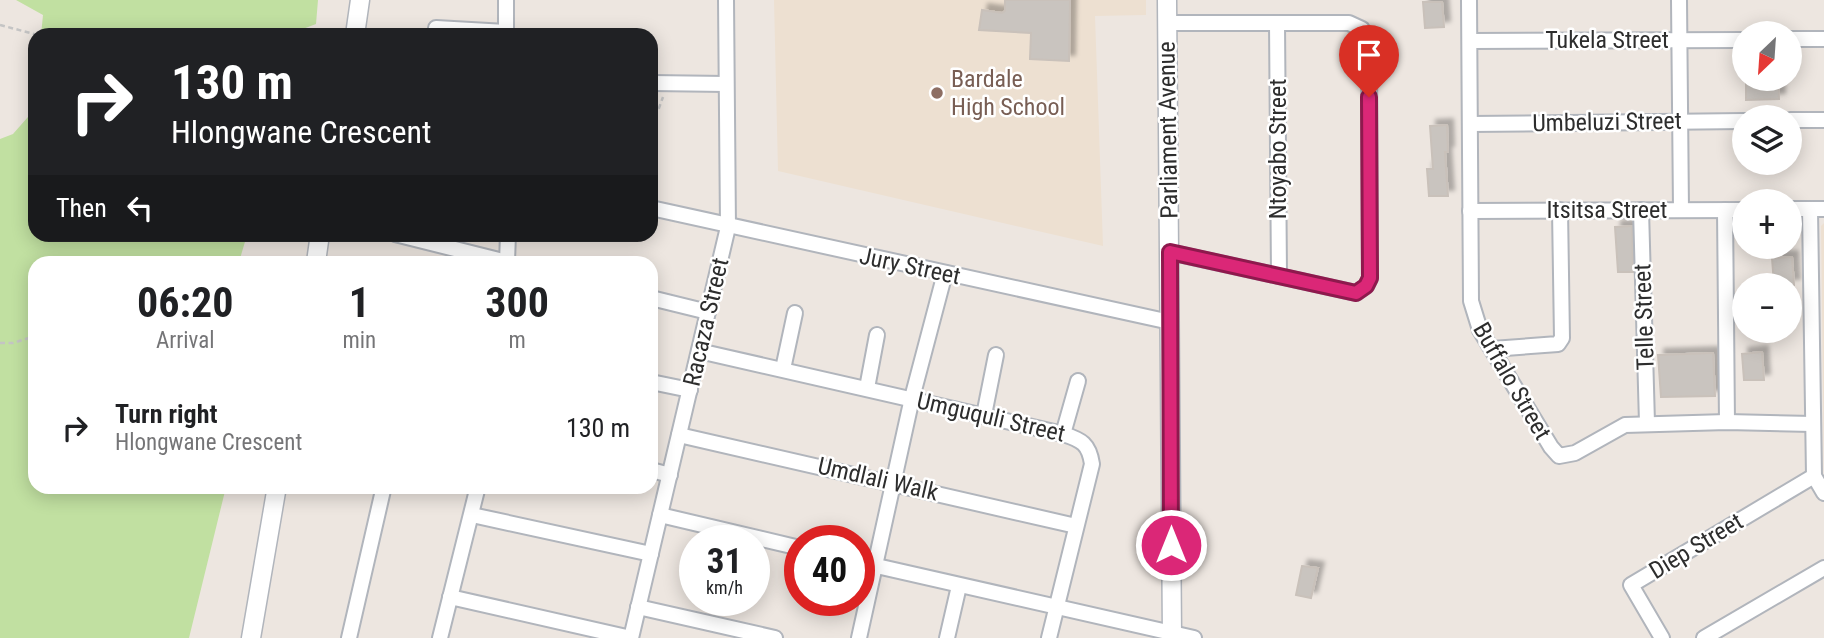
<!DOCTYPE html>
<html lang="en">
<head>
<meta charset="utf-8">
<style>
  body { margin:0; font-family:"Roboto Condensed",sans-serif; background:#f6f6f6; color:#202124; height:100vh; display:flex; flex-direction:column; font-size:26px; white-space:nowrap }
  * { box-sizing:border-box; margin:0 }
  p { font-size:23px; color:#757577 }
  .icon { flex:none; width:38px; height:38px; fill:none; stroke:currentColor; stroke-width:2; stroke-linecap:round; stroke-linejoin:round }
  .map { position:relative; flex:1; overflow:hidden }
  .details { position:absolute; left:28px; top:256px; width:630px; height:238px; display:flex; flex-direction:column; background:#fff; border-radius:21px; box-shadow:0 4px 18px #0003 }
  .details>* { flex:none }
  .banner { position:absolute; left:28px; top:28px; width:630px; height:214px; border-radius:21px; box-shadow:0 4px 18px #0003; background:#202124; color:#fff; overflow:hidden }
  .needle { width:46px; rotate:205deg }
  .controls { position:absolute; left:1732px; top:21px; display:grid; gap:14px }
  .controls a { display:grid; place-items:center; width:70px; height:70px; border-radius:50%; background:#fff; box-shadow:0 4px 18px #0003; font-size:35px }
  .speed { position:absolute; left:679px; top:525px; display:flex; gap:14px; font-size:35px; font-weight:700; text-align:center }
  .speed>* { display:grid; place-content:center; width:91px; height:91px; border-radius:50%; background:#fff; box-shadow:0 4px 18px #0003; line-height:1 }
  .speed small { font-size:18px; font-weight:400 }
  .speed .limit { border:10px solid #d22; background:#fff; color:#111 }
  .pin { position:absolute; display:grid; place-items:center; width:60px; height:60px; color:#fff; margin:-72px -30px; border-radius:50% 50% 50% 0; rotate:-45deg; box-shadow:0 0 7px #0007 }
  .pin .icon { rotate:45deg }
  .me { position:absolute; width:77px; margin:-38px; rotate:0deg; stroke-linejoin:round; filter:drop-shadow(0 0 5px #0008) }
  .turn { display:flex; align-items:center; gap:24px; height:147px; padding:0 28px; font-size:32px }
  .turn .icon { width:91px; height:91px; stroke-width:2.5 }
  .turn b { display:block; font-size:49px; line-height:60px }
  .then { display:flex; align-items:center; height:66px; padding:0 28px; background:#0003; gap:14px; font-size:26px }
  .eta { display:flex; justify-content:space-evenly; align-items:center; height:119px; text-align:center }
  .eta b { font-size:42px; font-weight:700; line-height:49px }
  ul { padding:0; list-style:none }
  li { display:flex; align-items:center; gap:21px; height:105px; padding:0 28px }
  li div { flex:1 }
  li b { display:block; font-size:26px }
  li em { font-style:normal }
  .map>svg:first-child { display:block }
</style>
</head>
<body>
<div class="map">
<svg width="1824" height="638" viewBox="0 0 1824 638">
  <defs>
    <filter id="shadow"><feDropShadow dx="6" dy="-6" stdDeviation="2" flood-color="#0004"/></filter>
  </defs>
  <rect width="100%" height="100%" fill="#ede6e0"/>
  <g fill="#ede0d1">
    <path d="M774,0h372v15l-51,1 8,230 -325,-75z"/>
    <path d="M1824,223v250l-3,-247z"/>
  </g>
  <g fill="#c1e0a1">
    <path d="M16,0h302l-2,24 -29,11h-246l2,-20z"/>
    <path d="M35,109v125l212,1 -8,27h-204v224l191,1 -37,151h-189v-499l13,-5z"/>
  </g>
  <g fill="#c9c4bf" stroke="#c9c1ba" stroke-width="2" filter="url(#shadow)">
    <path d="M1005,0h65l-1,61 -39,-2 1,-26 -52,-3 3,-20 20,3 3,-2z"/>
    <path d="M1423,2h19l2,25 -19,1z"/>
    <path d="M1746,79h32l1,20 -33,1z"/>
    <path d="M1447,125l1,27h-3l3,44h-19l-2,-27h6l-3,-43z"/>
    <path d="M1632,226l1,46h-15l-3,-45z"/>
    <path d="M1792,257l2,28h-20l-2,-27z"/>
    <path d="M1762,352l2,28h-20l-2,-26z"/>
    <path d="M1713,353l2,43 -54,1 -3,-42z"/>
    <path d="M1302,566l16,2 -7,30 -15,-3z"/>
  </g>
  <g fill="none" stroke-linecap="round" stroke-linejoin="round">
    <defs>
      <g id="minor">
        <path d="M1469,0l2,301 9,29 71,117 8,9 16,-3 50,-28 102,-3 85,2"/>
        <path d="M1679,0l2,210"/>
        <path d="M1167,23h182l13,6 7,16 1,233 -4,8 -10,7 -187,-41"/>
        <path d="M1277,23l2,253"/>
        <path d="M436,28l70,4"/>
        <path d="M506,35v-35"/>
        <path d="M1790,39h34"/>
        <path d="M1470,41l275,-1"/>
        <path d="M651,83l75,1"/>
        <path d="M1790,120h34"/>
        <path d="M1470,124l275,-3"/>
        <path d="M651,208l519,114"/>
        <path d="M1790,209h34"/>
        <path d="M1810,209l4,267 10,17"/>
        <path d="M1641,210l6,213"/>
        <path d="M1725,210l2,212"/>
        <path d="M1470,211l275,-1"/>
        <path d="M395,234l112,28"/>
        <path d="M507,262l1,-28"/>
        <path d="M651,298l57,14"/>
        <path d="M1492,349l66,-5 4,-6 -2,-128"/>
        <path d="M699,351l364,83c19,6 26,10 29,30l-43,174"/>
        <path d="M783,369l12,-56"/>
        <path d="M651,382l39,8"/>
        <path d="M867,388l10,-53"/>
        <path d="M984,415l12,-60"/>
        <path d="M1063,434l15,-53"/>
        <path d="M679,435l397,91"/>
        <path d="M651,470l19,5"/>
        <path d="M472,515l179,39"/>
        <path d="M660,515l140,33"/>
        <path d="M859,562l335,76"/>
        <path d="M450,597l181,41"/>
        <path d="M638,607l137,31"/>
        <path d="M349,638l35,-152"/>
        <path d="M440,638l38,-152"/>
        <path d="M631,638l97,-411 -2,-227"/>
        <path d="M859,638l53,-240 33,-125"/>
        <path d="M947,638l12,-52"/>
        <path d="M1662,638l-31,-53 183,-109"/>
        <path d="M1704,638l120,-70"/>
      </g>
      <g id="tertiary">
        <path d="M1167,0l5,638"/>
        <path d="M355,35l5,-35"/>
        <path d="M316,262l4,-28"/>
        <path d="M251,638l26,-152"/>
      </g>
    </defs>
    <use href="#minor" stroke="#b1b5bc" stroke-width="18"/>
    <use href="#tertiary" stroke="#b1b5bc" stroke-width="21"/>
    <g stroke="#c4c4c4" stroke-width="2.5" stroke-dasharray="5 3.5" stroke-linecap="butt">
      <path d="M0,25l38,10"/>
      <path d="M68,35h8"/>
      <path d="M651,113l8,-5 4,-11"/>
      <path d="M0,343h13l22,-7"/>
    </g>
    <use href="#minor" stroke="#fff" stroke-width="14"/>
    <use href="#tertiary" stroke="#fff" stroke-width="18"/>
  </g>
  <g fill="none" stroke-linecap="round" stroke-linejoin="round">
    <defs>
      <path id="route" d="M1171,545l-1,-293 186,41 10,-7 4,-8 -1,-181"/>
    </defs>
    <use href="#route" stroke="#8e194d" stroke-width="18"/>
    <use href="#route" stroke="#db2777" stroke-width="12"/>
  </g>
  <circle fill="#8d6e63" stroke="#fff" stroke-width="2.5" cx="937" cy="93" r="7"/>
  <g text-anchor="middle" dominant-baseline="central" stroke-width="5" stroke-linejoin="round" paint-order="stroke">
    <g font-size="24" fill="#2d2d2d" stroke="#fff">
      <text x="1607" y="40">Tukela Street</text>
      <text transform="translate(1607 122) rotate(-1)">Umbeluzi Street</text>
      <text transform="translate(1168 130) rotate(-91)">Parliament Avenue</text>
      <text transform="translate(1278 149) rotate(-90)">Ntoyabo Street</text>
      <text x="1607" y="210">Itsitsa Street</text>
      <text transform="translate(910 266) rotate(12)">Jury Street</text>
      <text transform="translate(1644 317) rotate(-92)">Telle Street</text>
      <text transform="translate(706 322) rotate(-77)">Racaza Street</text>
      <text transform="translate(1512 381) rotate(60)">Buffalo Street</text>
      <text transform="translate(991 417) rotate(13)">Umguquli Street</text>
      <text transform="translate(878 479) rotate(13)">Umdlali Walk</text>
      <text transform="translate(1696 546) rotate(-31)">Diep Street</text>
    </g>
    <g font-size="24" fill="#785e54" stroke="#fff" text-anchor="start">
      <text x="951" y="79">Bardale<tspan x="951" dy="28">High School</tspan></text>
    </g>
  </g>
</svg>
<div class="controls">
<a><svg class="needle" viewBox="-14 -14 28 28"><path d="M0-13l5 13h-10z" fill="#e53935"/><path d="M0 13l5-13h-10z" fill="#757577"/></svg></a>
<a><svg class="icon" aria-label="layers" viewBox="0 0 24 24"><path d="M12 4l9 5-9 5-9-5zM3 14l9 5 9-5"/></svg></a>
<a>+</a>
<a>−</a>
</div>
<div class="speed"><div>31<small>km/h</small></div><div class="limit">40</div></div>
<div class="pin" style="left:1369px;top:97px;background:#d93025"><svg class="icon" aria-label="arrive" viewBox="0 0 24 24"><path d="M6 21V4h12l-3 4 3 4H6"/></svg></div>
<svg class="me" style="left:1171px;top:545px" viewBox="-20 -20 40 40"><circle r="17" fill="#db2777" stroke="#fff" stroke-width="3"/><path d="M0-11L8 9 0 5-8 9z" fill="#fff"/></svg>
<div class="banner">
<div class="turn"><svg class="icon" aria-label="right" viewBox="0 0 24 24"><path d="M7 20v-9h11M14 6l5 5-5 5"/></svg><div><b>130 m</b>Hlongwane Crescent</div></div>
<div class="then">Then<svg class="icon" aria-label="left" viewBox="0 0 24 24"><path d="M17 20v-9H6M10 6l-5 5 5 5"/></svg></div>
</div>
<section class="details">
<div class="eta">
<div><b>06:20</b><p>Arrival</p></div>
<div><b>1</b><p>min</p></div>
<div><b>300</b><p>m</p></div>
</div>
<ul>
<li><svg class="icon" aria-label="right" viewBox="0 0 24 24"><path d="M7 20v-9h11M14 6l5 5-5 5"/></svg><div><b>Turn right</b><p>Hlongwane Crescent</p></div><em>130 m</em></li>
</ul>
</section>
</div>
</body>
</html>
